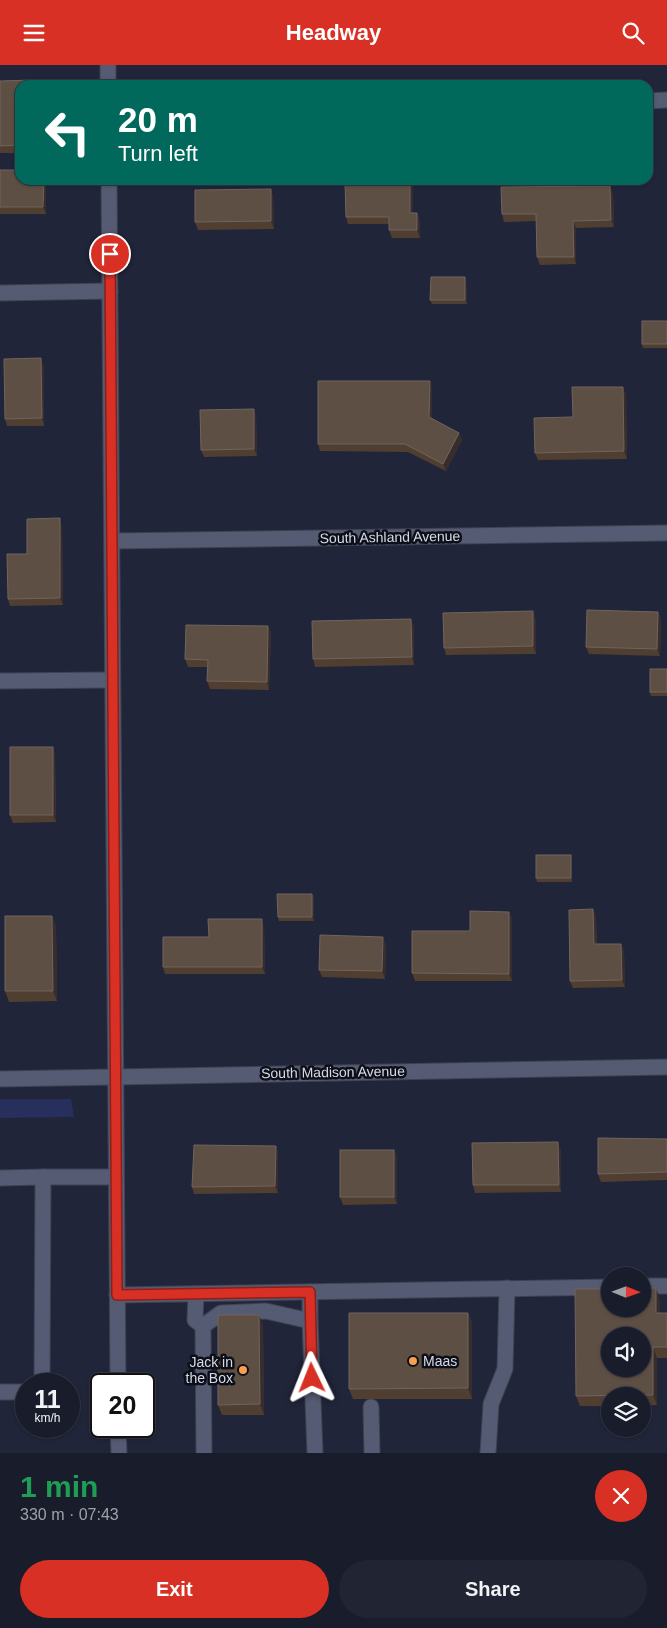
<!DOCTYPE html>
<html lang="en">
<head>
<meta charset="utf-8">
<style>
  body { margin:0; font-family:Arial,sans-serif; background:#212533; color:#f1f3f6; height:100vh; display:flex; flex-direction:column; font-size:19px; white-space:nowrap }
  * { box-sizing:border-box; margin:0 }
  p { font-size:16px; color:#9fa1a9 }
  .icon { flex:none; width:28px; height:28px; fill:none; stroke:currentColor; stroke-width:2; stroke-linecap:round; stroke-linejoin:round }
  .map { position:relative; height:1388px; overflow:hidden }
  .side { display:flex; flex-direction:column; background:#181c2b; flex:1 }
  .side>* { flex:none }
  .banner { position:absolute; left:15px; top:15px; width:638px; height:105px; border-radius:15px; box-shadow:0 1px 4px #0004,0 0 0 1px #363a47; background:#00695c; color:#fff; overflow:hidden }
  .needle { width:32px; rotate:91deg }
  .controls { position:absolute; left:601px; top:1202px; display:grid; gap:10px }
  .controls a { display:grid; place-items:center; width:50px; height:50px; border-radius:50%; background:#181c2b; box-shadow:0 1px 4px #0004,0 0 0 1px #363a47; font-size:25px }
  .speed { position:absolute; left:15px; top:1308px; display:flex; gap:10px; font-size:25px; font-weight:700; text-align:center }
  .speed>* { display:grid; place-content:center; width:65px; height:65px; border-radius:50%; background:#181c2b; box-shadow:0 1px 4px #0004,0 0 0 1px #363a47; line-height:1 }
  .speed small { font-size:12px; font-weight:400 }
  .speed .limit { border:2px solid #111; border-radius:8px; background:#fff; color:#111 }
  .pin { position:absolute; display:grid; place-items:center; width:42px; height:42px; color:#fff; margin:-21px; border:2px solid #fff; border-radius:50%; box-shadow:0 1px 5px #0007 }
  .me { position:absolute; width:55px; margin:-28px; rotate:358deg; stroke-linejoin:round; filter:drop-shadow(0 0 4px #0008) }
  .turn { display:flex; align-items:center; gap:18px; height:105px; padding:0 20px; font-size:22px }
  .turn .icon { width:65px; height:65px; stroke-width:2.5 }
  .turn b { display:block; font-size:35px; line-height:42px }
  .round { display:grid; place-items:center; flex:none; width:52px; height:52px; border-radius:26px; background:#212533 }
  .head { display:flex; align-items:center; justify-content:space-between; height:85px; padding:0 20px }
  h1 { font-size:30px; font-weight:600; line-height:38px; color:#1e9e55 }
  .cta { display:flex; gap:10px; margin-top:auto; padding:10px 20px }
  .cta a { flex:1; height:58px; border-radius:30px; background:#d93025; color:#fff; font-size:20px; font-weight:600; line-height:58px; text-align:center }
  .cta a+a { background:#212533; color:#f1f3f6 }
  header { display:flex; justify-content:space-between; align-items:center; height:65px; padding:0 20px; background:#d93025; color:#fff; font-size:22px; font-weight:600 }
  .map>svg:first-child { display:block }
</style>
</head>
<body>
<header><svg class="icon" aria-label="menu" viewBox="0 0 24 24"><path d="M4 6h16M4 12h16M4 18h16"/></svg>Headway<svg class="icon" aria-label="search" viewBox="0 0 24 24"><circle cx="10" cy="10" r="6"/><path d="M15 15l6 6"/></svg></header>
<div class="map">
<svg width="667" height="1388" viewBox="0 0 667 1388">
  <rect width="100%" height="100%" fill="#202539"/>
  <path fill="#272f5c" d="M0,1034h71l3,18 -74,1z"/>
  <g fill="none" stroke-linecap="round" stroke-linejoin="round">
    <defs>
      <g id="minor">
        <path d="M108,0v20"/>
        <path d="M648,36l19,-1"/>
        <path d="M109,115l9,1204"/>
        <path d="M0,228l110,-2"/>
        <path d="M113,476l554,-8"/>
        <path d="M0,616l112,-1"/>
        <path d="M0,1014l667,-12"/>
        <path d="M0,1113l43,-1"/>
        <path d="M642,1221h25"/>
        <path d="M310,1227v29l5,132"/>
        <path d="M196,1229l-1,26 8,6"/>
        <path d="M117,1230l493,-8"/>
        <path d="M42,1319l1,-207h73"/>
        <path d="M0,1327h26"/>
        <path d="M371,1342l1,46"/>
        <path d="M118,1361l1,27"/>
        <path d="M204,1388l-1,-127 18,-13 45,-2 44,10"/>
        <path d="M488,1388l3,-49 14,-35 2,-81"/>
      </g>
    </defs>
    <use href="#minor" stroke="#3f4253" stroke-width="17"/>
    <use href="#minor" stroke="#555b72" stroke-width="15"/>
  </g>
  <g fill="#503e31">
    <path d="M0,16l20,4v68h-20z"/>
    <path d="M0,105l46,10v34h-46z"/>
    <path d="M410,116l3,7v25h4l3,8v17h-28l-3,-8v-6h-41l-2,-7z"/>
    <path d="M271,124l2,8 1,32 -76,1 -3,-8z"/>
    <path d="M613,128l1,34 -38,1v36l-36,1 -3,-8 -1,-36 -32,1 -2,-8z"/>
    <path d="M465,212l1,4 1,23h-35l-2,-4z"/>
    <path d="M667,256v27h-24l-1,-4z"/>
    <path d="M44,301v60h-37l-2,-7z"/>
    <path d="M432,324v30l27,14 3,7 -16,31 -38,-19 -88,-1 -2,-7z"/>
    <path d="M626,329l1,65 -89,1 -3,-7 38,-36z"/>
    <path d="M256,351l1,40 -53,1 -3,-7z"/>
    <path d="M62,461l1,79 -53,1 -2,-7 19,-45z"/>
    <path d="M658,547l3,7 -1,37 -71,-2 -3,-7z"/>
    <path d="M536,554v35l-90,1 -2,-7z"/>
    <path d="M268,561l3,7 -2,57 -59,-1 -3,-8 1,-14h-20l-3,-8z"/>
    <path d="M414,561v39l-99,2 -2,-8z"/>
    <path d="M667,604v27h-16l-1,-4z"/>
    <path d="M53,682l2,8 1,67 -43,1 -3,-8z"/>
    <path d="M571,790l1,4v23h-35l-1,-4z"/>
    <path d="M312,829l2,4v23h-35l-1,-4z"/>
    <path d="M593,844l3,8 1,27h24l3,7 1,36 -52,1 -3,-7z"/>
    <path d="M509,847l3,7v62h-97l-3,-8 58,-42z"/>
    <path d="M52,851l4,10 1,75 -48,1 -4,-11z"/>
    <path d="M264,862l1,47h-100l-2,-7 46,-30z"/>
    <path d="M386,879l-1,35 -63,-2 -3,-7z"/>
    <path d="M667,1074v41l-66,2 -3,-8z"/>
    <path d="M276,1081l2,7v40l-84,1 -2,-7z"/>
    <path d="M394,1085l3,7v47l-54,1 -3,-8z"/>
    <path d="M561,1085v42l-86,1 -2,-8z"/>
    <path d="M660,1234v14h7v45h-10v47l-15,1v-10h-32v10h-30l-4,-10z"/>
    <path d="M468,1248l4,10v76h-119l-4,-10z"/>
    <path d="M263,1260l1,90h-42l-4,-10z"/>
  </g>
  <g fill="#372d2c">
    <path d="M44,115h2v34l-3,-7z"/>
    <path d="M410,116l3,7v33l-3,-8z"/>
    <path d="M610,121l3,7 1,34 -3,-7z"/>
    <path d="M271,124l2,8 1,32 -3,-8z"/>
    <path d="M417,148l3,8v17l-3,-8z"/>
    <path d="M573,156l3,7v36l-2,-7z"/>
    <path d="M465,212l1,4 1,23 -2,-4z"/>
    <path d="M41,293l3,8v60l-2,-8z"/>
    <path d="M430,316l2,8v36l-3,-8z"/>
    <path d="M623,322l3,7 1,65 -3,-8z"/>
    <path d="M254,344l2,7 1,40 -3,-7z"/>
    <path d="M459,368l3,7 -16,31 -3,-7z"/>
    <path d="M60,453l2,8 1,79 -3,-7z"/>
    <path d="M533,546l3,8v35l-3,-8z"/>
    <path d="M658,547l3,7 -1,37 -3,-7z"/>
    <path d="M411,554l3,7v39l-2,-8z"/>
    <path d="M268,561l3,7 -2,57 -2,-8z"/>
    <path d="M53,682l2,8 1,67 -3,-7z"/>
    <path d="M571,790l1,4v23l-1,-4z"/>
    <path d="M312,829l2,4v23l-2,-4z"/>
    <path d="M593,844l3,8 1,35 -3,-8z"/>
    <path d="M509,847l3,7v62l-3,-7z"/>
    <path d="M52,851l4,10 1,75 -4,-10z"/>
    <path d="M262,854l2,8 1,47 -3,-7z"/>
    <path d="M383,872l3,7 -1,35 -3,-8z"/>
    <path d="M621,879l3,7 1,36 -3,-7z"/>
    <path d="M558,1077l3,8v42l-2,-7z"/>
    <path d="M276,1081l2,7v40l-3,-7z"/>
    <path d="M394,1085l3,7v47l-3,-7z"/>
    <path d="M656,1223l4,11v25l-4,-11z"/>
    <path d="M468,1248l4,10v76l-4,-11z"/>
    <path d="M259,1250l4,10 1,90 -4,-11z"/>
    <path d="M653,1282l4,11v47l-4,-10z"/>
  </g>
  <g fill="#5e4f44" stroke="#71645e" fill-rule="evenodd">
    <path d="M32,15v5h-12v60l-20,1v-65z"/>
    <path d="M0,105h20v10h24l-1,27h-43z"/>
    <path d="M345,116h65v32h7v17h-28v-13h-43z"/>
    <path d="M610,121l1,34 -38,1 1,36h-37l-1,-43h-34l-1,-27z"/>
    <path d="M271,124v32l-76,1v-32z"/>
    <path d="M431,212h34v23h-35z"/>
    <rect x="642" y="256" width="25" height="23"/>
    <path d="M41,293l1,60 -37,1 -1,-60z"/>
    <path d="M318,316h112l-1,36 30,16 -16,31 -38,-20h-87z"/>
    <path d="M572,322h51l1,64 -89,2 -1,-35 39,-1z"/>
    <path d="M254,344v40l-53,1 -1,-40z"/>
    <path d="M60,453v80l-52,1 -1,-45h20v-35z"/>
    <path d="M587,545l71,2 -1,37 -71,-2z"/>
    <path d="M533,546v35l-89,2 -1,-35z"/>
    <path d="M411,554l1,38 -99,2 -1,-38z"/>
    <path d="M186,560l82,1 -1,56 -60,-1 1,-21 -23,-1z"/>
    <rect x="650" y="604" width="17" height="23"/>
    <rect x="10" y="682" width="43" height="68"/>
    <rect x="536" y="790" width="35" height="23"/>
    <path d="M277,829h35v23h-34z"/>
    <path d="M593,844l1,35h27l1,36 -52,1 -1,-71z"/>
    <path d="M470,846l39,1v62l-97,-1v-42h58z"/>
    <path d="M5,851h47l1,75h-48z"/>
    <path d="M208,854h54v48h-99v-30h46z"/>
    <path d="M320,870l63,2 -1,34 -63,-1z"/>
    <path d="M598,1073l69,1v33l-69,2z"/>
    <path d="M558,1077l1,43h-86l-1,-42z"/>
    <path d="M194,1080l82,1 -1,40 -83,1z"/>
    <rect x="340" y="1085" width="54" height="47"/>
    <path d="M642,1223h14v25h11v34h-14v48l-77,1 -1,-107h35v20h32zM610,1271h32v33h-32z"/>
    <path d="M349,1248h119v75l-119,1z"/>
    <path d="M218,1250h41l1,89 -42,1z"/>
  </g>
  <g fill="none" stroke-linecap="round" stroke-linejoin="round">
    <defs>
      <path id="route" d="M110,189l7,1041 193,-3 2,86"/>
    </defs>
    <use href="#route" stroke="#8d1f18" stroke-width="12"/>
    <use href="#route" stroke="#d93025" stroke-width="9"/>
  </g>
  <g fill="#f99f4d" stroke="#0c0f17" stroke-width="2">
    <circle cx="413" cy="1296" r="5"/>
    <circle cx="243" cy="1305" r="5"/>
  </g>
  <g text-anchor="middle" dominant-baseline="central" stroke-width="5" stroke-linejoin="round" paint-order="stroke">
    <g font-size="14" fill="#d6dae8" stroke="#0c0f17">
      <text transform="translate(390 472) rotate(-1)">South Ashland Avenue</text>
      <text transform="translate(333 1007) rotate(-1)">South Madison Avenue</text>
    </g>
    <g font-size="14" fill="#d6dae8" stroke="#0c0f17" text-anchor="start">
      <text x="423" y="1296">Maas</text>
      <text x="233" y="1297" text-anchor="end">Jack in<tspan x="233" dy="16">the Box</tspan></text>
    </g>
  </g>
</svg>
<div class="controls">
<a><svg class="needle" viewBox="-14 -14 28 28"><path d="M0-13l5 13h-10z" fill="#e53935"/><path d="M0 13l5-13h-10z" fill="#9fa1a9"/></svg></a>
<a><svg class="icon" aria-label="sound" viewBox="0 0 24 24"><path d="M4 9h4l5-4v14l-5-4H4zM17 9q2 3 0 6"/></svg></a>
<a><svg class="icon" aria-label="layers" viewBox="0 0 24 24"><path d="M12 4l9 5-9 5-9-5zM3 14l9 5 9-5"/></svg></a>
</div>
<div class="speed"><div>11<small>km/h</small></div><div class="limit">20</div></div>
<div class="pin" style="left:110px;top:189px;background:#d93025"><svg class="icon" aria-label="arrive" viewBox="0 0 24 24"><path d="M6 21V4h12l-3 4 3 4H6"/></svg></div>
<svg class="me" style="left:312px;top:1313px" viewBox="-20 -20 40 40"><path d="M0-17L14 15 0 8-14 15z" fill="#d93025" stroke="#fff" stroke-width="4"/></svg>
<div class="banner">
<div class="turn"><svg class="icon" aria-label="left" viewBox="0 0 24 24"><path d="M17 20v-9H6M10 6l-5 5 5 5"/></svg><div><b>20 m</b>Turn left</div></div>
</div>
</div>
<section class="side">
<div class="head"><div><h1>1 min</h1><p>330 m · 07:43</p></div><a class="round" style="background:#d93025;color:#fff"><svg class="icon" aria-label="close" viewBox="0 0 24 24"><path d="M6 6l12 12M18 6L6 18"/></svg></a></div>
<div class="cta"><a>Exit</a><a>Share</a></div>
</section>
</body>
</html>
